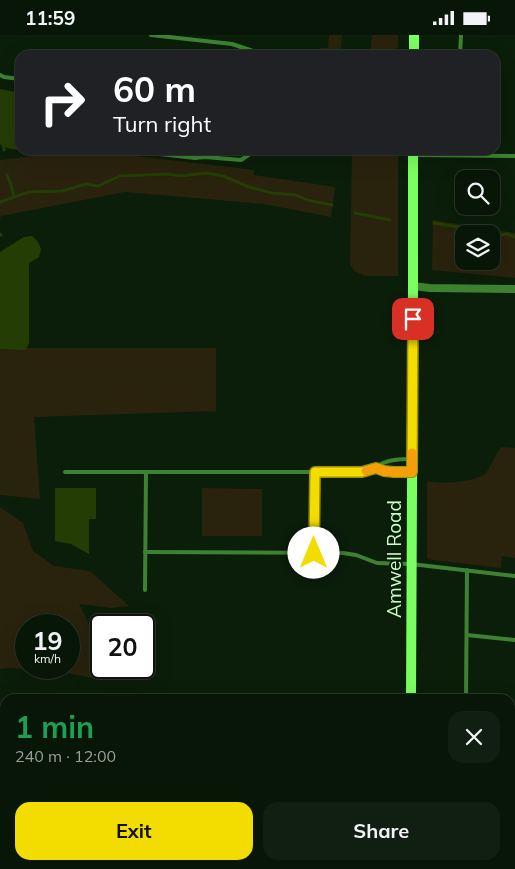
<!DOCTYPE html>
<html lang="en">
<head>
<meta charset="utf-8">
<style>
  body { margin:0; font-family:Mulish,sans-serif; background:#111f12; color:#f1f3f6; height:100vh; display:flex; flex-direction:column; font-size:19px; white-space:nowrap }
  * { box-sizing:border-box; margin:0 }
  p { font-size:16px; color:#989f9c }
  .icon { flex:none; width:28px; height:28px; fill:none; stroke:currentColor; stroke-width:2; stroke-linecap:round; stroke-linejoin:round }
  .map { position:relative; flex:1; overflow:hidden }
  .panel { position:absolute; left:0px; top:659px; width:515px; height:176px; display:flex; flex-direction:column; background:#081608; border-radius:15px 15px 0 0; box-shadow:0 5px 20px #0002,0 0 0 1px #293529 }
  .panel>* { flex:none }
  .banner { position:absolute; left:15px; top:15px; width:485px; height:105px; border-radius:15px; box-shadow:0 5px 20px #0002,0 0 0 1px #293529; background:#202124; color:#fff; overflow:hidden }
  .buttons { position:absolute; left:455px; top:135px; display:grid; gap:10px }
  .buttons a { display:grid; place-items:center; width:45px; height:45px; border-radius:10px; background:#081608; box-shadow:0 5px 20px #0002,0 0 0 1px #293529; font-size:25px }
  .speed { position:absolute; left:15px; top:579px; display:flex; gap:10px; font-size:25px; font-weight:700; text-align:center }
  .speed>* { display:grid; place-content:center; width:65px; height:65px; border-radius:50%; background:#081608; box-shadow:0 5px 20px #0002,0 0 0 1px #293529; line-height:1 }
  .speed small { font-size:12px; font-weight:400 }
  .speed .limit { border:2px solid #111; border-radius:8px; background:#fff; color:#111 }
  .pin { position:absolute; display:grid; place-items:center; width:42px; height:42px; color:#fff; margin:-21px; border-radius:10px; box-shadow:0 2px 8px #0006 }
  .me { position:absolute; width:55px; margin:-28px; rotate:0deg; stroke-linejoin:round; filter:drop-shadow(0 0 4px #0008) }
  .turn { display:flex; align-items:center; gap:18px; height:105px; padding:0 15px; font-size:22px }
  .turn .icon { width:65px; height:65px; stroke-width:2.5 }
  .turn b { display:block; font-size:35px; line-height:42px }
  .round { display:grid; place-items:center; flex:none; width:52px; height:52px; border-radius:15px; background:#111f12 }
  .head { display:flex; align-items:center; justify-content:space-between; height:85px; padding:0 15px }
  h1 { font-size:30px; font-weight:700; line-height:38px; color:#1e9e55 }
  .button { display:flex; gap:10px; margin-top:auto; padding:10px 15px }
  .button a { flex:1; height:58px; border-radius:15px; background:#f3dd00; color:#111; font-size:20px; font-weight:700; line-height:58px; text-align:center }
  .button a+a { background:#111f12; color:#f1f3f6 }
  .status { display:flex; justify-content:space-between; align-items:center; height:35px; padding:0 25px; background:#081608; direction:ltr }
  .status svg { height:14px; fill:currentColor }
  .map>svg:first-child { display:block }
</style>
</head>
<body>
<div class="status"><b>11:59</b><svg viewBox="0 0 49 12"><path d="M0 12V9h3v3zM5 12V6h3v6zM10 12V3h3v9zM15 12V0h3v12zM26 1h20v11H26zM47 4h2v5h-2z"/></svg></div>
<div class="map">
<svg width="515" height="834" viewBox="0 0 515 834">
  <rect width="100%" height="100%" fill="#0b1e0a"/>
  <g fill="#29220d" fill-rule="evenodd">
    <path d="M329,0h13l-1,14 6,1 1,3 -28,-3v-2h8z"/>
    <path d="M372,0h26v12l-8,7 -20,-1z"/>
    <path d="M85,115l169,20v5l81,12 -4,30 -67,-13 -139,-12 -124,24 -1,3v-59z"/>
    <path d="M352,115h46v126h-33l-11,-5 -4,-7z"/>
    <path d="M433,185l82,13v45l-83,-8zM464,199h27v27h-27z"/>
    <path d="M0,313h216v63l-182,6 6,82 -40,-4z"/>
    <path d="M501,412l14,1v110l-13,-2 -1,12 -69,-8 -5,-2v-77c14,3 45,2 58,-7 4,-4 12,-22 16,-27z"/>
    <path d="M202,453l60,1v47h-60z"/>
    <path d="M0,472l23,16 10,28 21,15 36,5 39,35 -18,2 -32,-4 20,41h2v22l11,1 -20,10 -36,-7 -46,-3 -10,1zM26,590h43v42h-43z"/>
    <path d="M144,608l10,1 2,24h-15l3,-1z"/>
    <path d="M0,823h5v7h379l-2,4h-382z"/>
  </g>
  <g fill="#243d05">
    <path d="M0,54l20,4v57c-7,-1 -15,-1 -20,-6z"/>
    <path d="M32,201l6,6 3,7 -2,8 -10,6v80l-3,7 -26,-1v-97l24,-15z"/>
    <path d="M55,453h41v31h-7v35l-18,-10 -16,-3z"/>
  </g>
  <g fill="none" stroke-linecap="round" stroke-linejoin="round">
    <g stroke="#243d05" stroke-width="3">
      <path d="M3,107l1,8"/>
      <path d="M7,140l4,10 3,12"/>
      <path d="M0,167l29,-10 33,-1 24,-7 12,2 22,-10 47,-2 14,2 25,-3 17,3 26,11 23,6 24,2 11,5 25,5"/>
      <path d="M355,178l35,7"/>
      <path d="M434,188l37,6 22,2 7,4 8,-1 7,3"/>
      <path d="M0,199l1,1"/>
    </g>
    <g stroke="#3d8231" stroke-width="4">
      <path d="M151,0l81,9 21,7 37,4"/>
      <path d="M460,20l1,-20"/>
      <path d="M0,40l4,2 16,2"/>
      <path d="M125,115l70,8 10,-1 36,3 15,-10"/>
      <path d="M415,120l100,1"/>
      <path d="M376,433c11,4 23,4 35,4"/>
      <path d="M65,437h297c7,-2 13,-5 19,-8 9,-5 20,-5 29,-5"/>
      <path d="M145,517l198,1 13,2 21,8 34,1 104,12"/>
      <path d="M315,518v-81"/>
      <path d="M145,555l1,-118"/>
      <path d="M467,600l48,5"/>
      <path d="M466,664l1,-129"/>
      <path d="M510,680l5,1"/>
    </g>
    <g stroke="#3d8231" stroke-width="8">
      <path d="M413,251l17,2 85,1"/>
      <path d="M0,748h5"/>
    </g>
    <g stroke="#79ff5f" stroke-width="10">
      <path d="M414,0v20"/>
      <path d="M411,664l2,-413v-136"/>
      <path d="M392,834l1,-4"/>
    </g>
  </g>
  <g fill="none" stroke-linecap="round" stroke-linejoin="round">
    <defs>
      <path id="route" d="M314,518l1,-81h47l14,-4 8,3 10,1h18l1,-153"/>
    </defs>
    <use href="#route" stroke="#9e9000" stroke-width="12"/>
    <use href="#route" stroke="#f3dd00" stroke-width="9"/>
    <path stroke="#f59e0b" stroke-width="9" d="M366,436l10,-3 8,3 10,1h18v-19"/>
  </g>
  <g text-anchor="middle" dominant-baseline="central" stroke-width="4" stroke-linejoin="round" paint-order="stroke">
    <g font-size="19" fill="#ccffc8" stroke="#0b1e0a">
      <text transform="translate(394 524) rotate(-90)">Amwell Road</text>
    </g>
  </g>
</svg>
<div class="buttons">
<a><svg class="icon" aria-label="search" viewBox="0 0 24 24"><circle cx="10" cy="10" r="6"/><path d="M15 15l6 6"/></svg></a>
<a><svg class="icon" aria-label="layers" viewBox="0 0 24 24"><path d="M12 4l9 5-9 5-9-5zM3 14l9 5 9-5"/></svg></a>
</div>
<div class="speed"><div>19<small>km/h</small></div><div class="limit">20</div></div>
<div class="pin" style="left:413px;top:284px;background:#d93025"><svg class="icon" aria-label="arrive" viewBox="0 0 24 24"><path d="M6 21V4h12l-3 4 3 4H6"/></svg></div>
<svg class="me" style="left:314px;top:518px" viewBox="-20 -20 40 40"><circle r="19" fill="#fff"/><path d="M0-13L10 11 0 6-10 11z" fill="#f3dd00"/></svg>
<div class="banner">
<div class="turn"><svg class="icon" aria-label="right" viewBox="0 0 24 24"><path d="M7 20v-9h11M14 6l5 5-5 5"/></svg><div><b>60 m</b>Turn right</div></div>
</div>
<section class="panel">
<div class="head"><div><h1>1 min</h1><p>240 m · 12:00</p></div><a class="round"><svg class="icon" aria-label="close" viewBox="0 0 24 24"><path d="M6 6l12 12M18 6L6 18"/></svg></a></div>
<div class="button"><a>Exit</a><a>Share</a></div>
</section>
</div>
</body>
</html>
